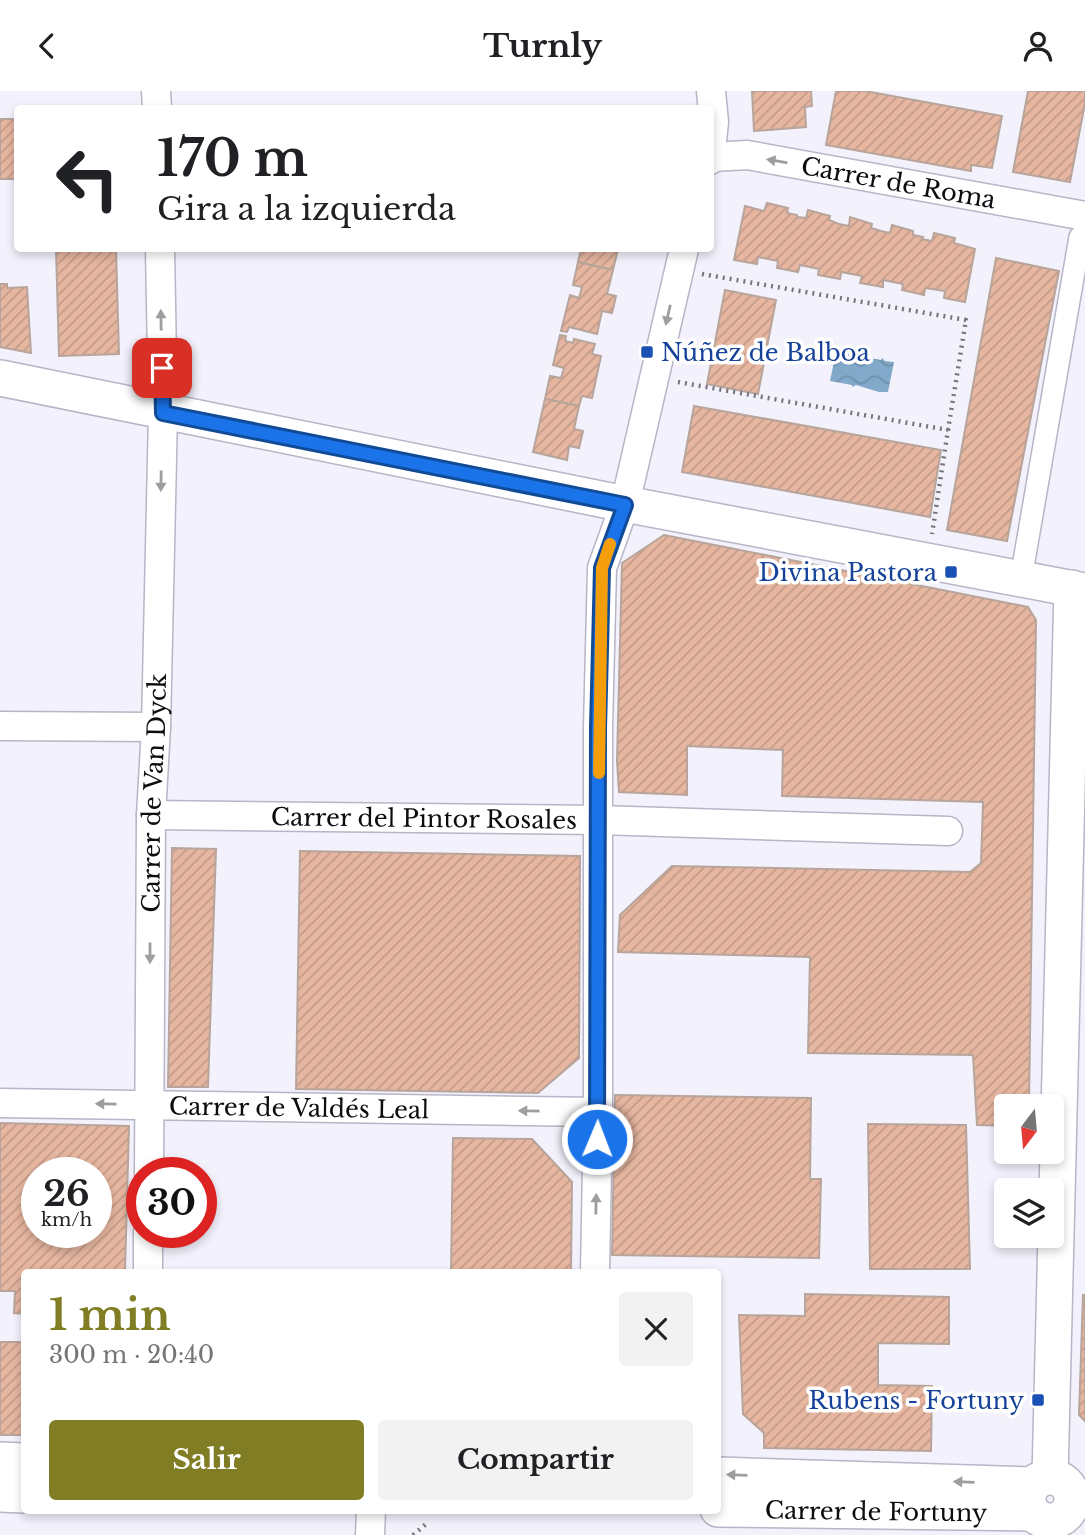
<!DOCTYPE html>
<html lang="es">
<head>
<meta charset="utf-8">
<style>
  body { margin:0; font-family:"Libre Baskerville",serif; background:#f2f2f2; color:#202124; height:100vh; display:flex; flex-direction:column; font-size:26px; white-space:nowrap }
  * { box-sizing:border-box; margin:0 }
  p { font-size:23px; color:#757577 }
  .icon { flex:none; width:38px; height:38px; fill:none; stroke:currentColor; stroke-width:2; stroke-linecap:round; stroke-linejoin:round }
  .map { position:relative; flex:1; overflow:hidden }
  .panel { position:absolute; left:21px; top:1178px; width:700px; height:245px; display:flex; flex-direction:column; background:#fff; border-radius:7px; box-shadow:0 4px 10px #0003 }
  .panel>* { flex:none }
  .top-card { position:absolute; left:14px; top:14px; width:700px; height:147px; border-radius:7px; box-shadow:0 4px 10px #0003; background:#fff; color:#202124; overflow:hidden }
  .needle { width:46px; rotate:196deg }
  .fabs { position:absolute; left:994px; top:1003px; display:grid; gap:14px }
  .fabs a { display:grid; place-items:center; width:70px; height:70px; border-radius:7px; background:#fff; box-shadow:0 4px 10px #0003; font-size:35px }
  .speed { position:absolute; left:21px; top:1066px; display:flex; gap:14px; font-size:35px; font-weight:700; text-align:center }
  .speed>* { display:grid; place-content:center; width:91px; height:91px; border-radius:50%; background:#fff; box-shadow:0 4px 10px #0003; line-height:1 }
  .speed small { font-size:18px; font-weight:400 }
  .speed .limit { border:10px solid #d22; background:#fff; color:#111 }
  .pin { position:absolute; display:grid; place-items:center; width:60px; height:60px; color:#fff; margin:-30px; border-radius:14px; box-shadow:0 4px 10px #0006 }
  .me { position:absolute; width:77px; margin:-38px; rotate:1deg; stroke-linejoin:round; filter:drop-shadow(0 0 5px #0008) }
  .turn { display:flex; align-items:center; gap:24px; height:147px; padding:0 28px; font-size:32px }
  .turn .icon { width:91px; height:91px; stroke-width:2.5 }
  .turn b { display:block; font-size:49px; line-height:60px }
  .round { display:grid; place-items:center; flex:none; width:74px; height:74px; border-radius:7px; background:#f2f2f2 }
  .headline { display:flex; align-items:center; justify-content:space-between; height:119px; padding:0 28px }
  h1 { font-size:42px; font-weight:700; line-height:52px; color:#807d25 }
  .action { display:flex; gap:14px; margin-top:auto; padding:14px 28px }
  .action a { flex:1; height:80px; border-radius:7px; background:#807d25; color:#fff; font-size:28px; font-weight:700; line-height:80px; text-align:center }
  .action a+a { background:#f2f2f2; color:#202124 }
  header { display:flex; justify-content:space-between; align-items:center; height:91px; padding:0 28px; background:#fff; font-size:32px; font-weight:700 }
  .map>svg:first-child { display:block }
</style>
</head>
<body>
<header><svg class="icon" aria-label="back" viewBox="0 0 24 24"><path d="M15 5l-7 7 7 7"/></svg>Turnly<svg class="icon" aria-label="person" viewBox="0 0 24 24"><circle cx="12" cy="8" r="4"/><path d="M4 21q1-7 8-7t8 7"/></svg></header>
<div class="map">
<svg width="1085" height="1444" viewBox="0 0 1085 1444">
  <defs>
    <pattern id="water-waves" width="16" height="10" patternUnits="userSpaceOnUse" patternTransform="scale(1.75)"><rect width="16" height="10" fill="#82a9c9"/><path d="M0 5q4-4 8 0t8 0" fill="none" stroke="#6f90ac"/></pattern>
    <pattern id="building-hatch" width="6" height="6" patternUnits="userSpaceOnUse" patternTransform="scale(1.75)"><rect width="6" height="6" fill="#e6b6a0"/><path d="M-1 1l2-2M0 6l6-6M5 7l2-2" fill="none" stroke="#c49b89"/></pattern>
  </defs>
  <rect width="100%" height="100%" fill="#f3f1fc"/>
  <path fill="url(#water-waves)" d="M836,261l45,8 1,-2 3,3 9,1 -6,30h-9l-23,-7 -4,2v-2l-22,-4z"/>
  <g fill="url(#building-hatch)" stroke="#b7a59c" stroke-width="2" fill-rule="evenodd">
    <path d="M752,0h59l1,15 -7,1 1,20 -52,4z"/>
    <path d="M836,0h29l137,25 -10,52 -21,-3v6l-145,-26z"/>
    <path d="M1028,0h57v12l-15,79 -57,-10z"/>
    <rect x="0" y="28" width="18" height="60"/>
    <path d="M767,112l21,5 -1,5 10,2v2l9,1 2,-8 22,6 -1,4 10,4 10,2 1,-9 22,7 -1,4 10,3 9,2 2,-8 21,6v4l10,2 -1,2 10,2 2,-8 21,5 -1,5 21,6 -10,53 -21,-4 1,-7 -20,-3 -1,7 -22,-5 1,-6 -20,-4v7l-23,-4 2,-7 -21,-4 -1,7 -22,-4 1,-6 -19,-4 -2,7 -21,-4 1,-7 -20,-4 -1,7 -23,-4 11,-54 19,5z"/>
    <path d="M56,158h60l3,105 -60,2z"/>
    <path d="M581,158h37l-5,21 -35,-8z"/>
    <path d="M996,167l63,13 -52,270 -60,-11z"/>
    <path d="M578,171l35,8 -6,24 9,2 -4,17 -10,-2 -5,23 -28,-7 -2,5 -6,-1 9,-36 9,3 3,-11 -9,-2z"/>
    <path d="M0,193h7v4l20,-1 4,66 -31,-6z"/>
    <path d="M725,199l51,10 -18,94 -51,-10z"/>
    <path d="M560,244l6,1 -1,5 8,2 1,-4 21,5 -3,10 9,2 -9,42 -10,-2 -3,10 -34,-7 5,-23 11,2 3,-10 -11,-3z"/>
    <path d="M545,308l34,7 -5,23 9,2 -4,17 -10,-2 -2,14 -34,-8z"/>
    <path d="M694,315l247,44 -11,67 -248,-45z"/>
    <path d="M664,444l364,72 8,13 -7,486h-23v20l-29,-1 -4,-70 -165,-2 2,-96 -192,-5 2,-37 52,-49 298,6 11,-9 2,-61 -201,-6 1,-46 -96,-4v49l-68,-3 -2,-31 5,-198z"/>
    <path d="M172,757l44,1 -8,238h-40z"/>
    <path d="M300,760l280,5 -1,202 -41,35 -242,-4z"/>
    <path d="M615,1004l196,3 -1,81h11l-2,79 -207,-3z"/>
    <path d="M0,1032l129,3 -4,146h-101v42l-10,-1 1,-22h-15zM37,1082h59v59h-59z"/>
    <path d="M868,1033l98,1 4,144h-100z"/>
    <path d="M453,1047l79,1 40,43 -1,90h-120z"/>
    <path d="M805,1203l144,3v47l-71,-1v42l54,1 -1,65 -167,-3v-15l-21,-19 -4,-99 66,1z"/>
    <path d="M1083,1204h2v126l-6,-6z"/>
    <rect x="0" y="1251" width="24" height="93"/>
  </g>
  <g fill="none" stroke-linecap="round" stroke-linejoin="round">
    <defs>
      <path id="pedestrian" d="M1024,470l56,-324"/>
      <g id="minor">
        <path d="M156,0l1,18"/>
        <path id="s1" d="M712,66l35,-2 338,61"/>
        <path d="M710,69l4,-38 -3,-31"/>
        <path d="M0,635l156,1"/>
        <path id="s2" d="M151,724l448,5 349,11"/>
        <path id="s3" d="M0,1012l598,9"/>
        <path id="s4" d="M149,1082l2,-358 5,-88 7,-314 -3,-164"/>
        <path d="M148,1181v-40"/>
        <path d="M595,1181l3,-160v-384l4,-160 23,-64 59,-255"/>
        <path d="M370,1444l1,-25"/>
        <path d="M1049,1444l1,-14"/>
      </g>
      <g id="tertiary">
        <path d="M0,287l625,126 460,87"/>
        <path d="M0,1369l24,1"/>
        <path d="M718,1384l314,10"/>
        <path d="M1050,1386l22,-889"/>
        <circle cx="1050" cy="1408" r="22"/>
        <path d="M0,1403l24,1"/>
        <path id="s5" d="M718,1418l314,4"/>
      </g>
    </defs>
    <use href="#pedestrian" stroke="#b7b5c6" stroke-width="24"/>
    <use href="#minor" stroke="#b7b5c6" stroke-width="31"/>
    <use href="#tertiary" stroke="#b7b5c6" stroke-width="38"/>
    <g stroke="#74747b" stroke-width="4.5" stroke-dasharray="2 5" stroke-linecap="butt">
      <path d="M702,183l264,46 -18,110"/>
      <path d="M678,291l270,48 -16,104"/>
      <path d="M413,1444l13,-11"/>
    </g>
    <use href="#pedestrian" stroke="#fff" stroke-width="21"/>
    <use href="#minor" stroke="#fff" stroke-width="28"/>
    <use href="#tertiary" stroke="#fff" stroke-width="35"/>
  </g>
  <defs><path id="oneway-solid" d="M-6-.8H1V-3.2L6.5 0L1 3.2V.8H-6Z" transform="scale(1.75)"/></defs>
  <g fill="#9e9ea0">
    <use href="#oneway-solid" transform="translate(777 70) rotate(-170)"/>
    <use href="#oneway-solid" transform="translate(668 224) rotate(103)"/>
    <use href="#oneway-solid" transform="translate(161 229) rotate(-91)"/>
    <use href="#oneway-solid" transform="translate(161 390) rotate(91)"/>
    <use href="#oneway-solid" transform="translate(150 862) rotate(90)"/>
    <use href="#oneway-solid" transform="translate(106 1013) rotate(-179)"/>
    <use href="#oneway-solid" transform="translate(529 1020) rotate(-179)"/>
    <use href="#oneway-solid" transform="translate(596 1113) rotate(-89)"/>
    <use href="#oneway-solid" transform="translate(737 1384) rotate(-178)"/>
    <use href="#oneway-solid" transform="translate(964 1391) rotate(-178)"/>
  </g>
  <g fill="none" stroke-linecap="round" stroke-linejoin="round">
    <defs>
      <path id="route" d="M162,277l1,45 462,92 -23,63 -4,160 -1,411"/>
    </defs>
    <use href="#route" stroke="#114b97" stroke-width="18"/>
    <use href="#route" stroke="#1a73e8" stroke-width="12"/>
    <path stroke="#f59e0b" stroke-width="12" d="M599,682l3,-205 8,-24"/>
  </g>
  <g fill="#1a4fb4" stroke="#fff" stroke-width="2.5">
    <rect x="640" y="254" width="14" height="14" rx="3.5"/>
    <rect x="944" y="474" width="14" height="14" rx="3.5"/>
    <rect x="1031" y="1302" width="14" height="14" rx="3.5"/>
  </g>
  <g text-anchor="middle" dominant-baseline="central" stroke-width="7" stroke-linejoin="round" paint-order="stroke">
    <g font-size="24" fill="#0c0c11" stroke="#fff">
      <text stroke="none"><textPath href="#s1" startOffset="189">Carrer de Roma</textPath></text>
      <text stroke="none"><textPath href="#s4" startOffset="380">Carrer de Van Dyck</textPath></text>
      <text stroke="none"><textPath href="#s2" startOffset="273">Carrer del Pintor Rosales</textPath></text>
      <text stroke="none"><textPath href="#s3" startOffset="299">Carrer de Valdés Leal</textPath></text>
      <text stroke="none"><textPath href="#s5" startOffset="158">Carrer de Fortuny</textPath></text>
    </g>
    <g font-size="24" fill="#164399" stroke="#fff" text-anchor="end">
      <text x="661" y="261" text-anchor="start">Núñez de Balboa</text>
      <text x="937" y="481">Divina Pastora</text>
      <text x="1024" y="1309">Rubens - Fortuny</text>
    </g>
  </g>
</svg>
<div class="fabs">
<a><svg class="needle" viewBox="-14 -14 28 28"><path d="M0-13l5 13h-10z" fill="#e53935"/><path d="M0 13l5-13h-10z" fill="#757577"/></svg></a>
<a><svg class="icon" aria-label="layers" viewBox="0 0 24 24"><path d="M12 4l9 5-9 5-9-5zM3 14l9 5 9-5"/></svg></a>
</div>
<div class="speed"><div>26<small>km/h</small></div><div class="limit">30</div></div>
<div class="pin" style="left:162px;top:277px;background:#d93025"><svg class="icon" aria-label="arrive" viewBox="0 0 24 24"><path d="M6 21V4h12l-3 4 3 4H6"/></svg></div>
<svg class="me" style="left:597px;top:1048px" viewBox="-20 -20 40 40"><circle r="17" fill="#1a73e8" stroke="#fff" stroke-width="3"/><path d="M0-11L8 9 0 5-8 9z" fill="#fff"/></svg>
<div class="top-card">
<div class="turn"><svg class="icon" aria-label="left" viewBox="0 0 24 24"><path d="M17 20v-9H6M10 6l-5 5 5 5"/></svg><div><b>170 m</b>Gira a la izquierda</div></div>
</div>
<section class="panel">
<div class="headline"><div><h1>1 min</h1><p>300 m · 20:40</p></div><a class="round"><svg class="icon" aria-label="close" viewBox="0 0 24 24"><path d="M6 6l12 12M18 6L6 18"/></svg></a></div>
<div class="action"><a>Salir</a><a>Compartir</a></div>
</section>
</div>
</body>
</html>
